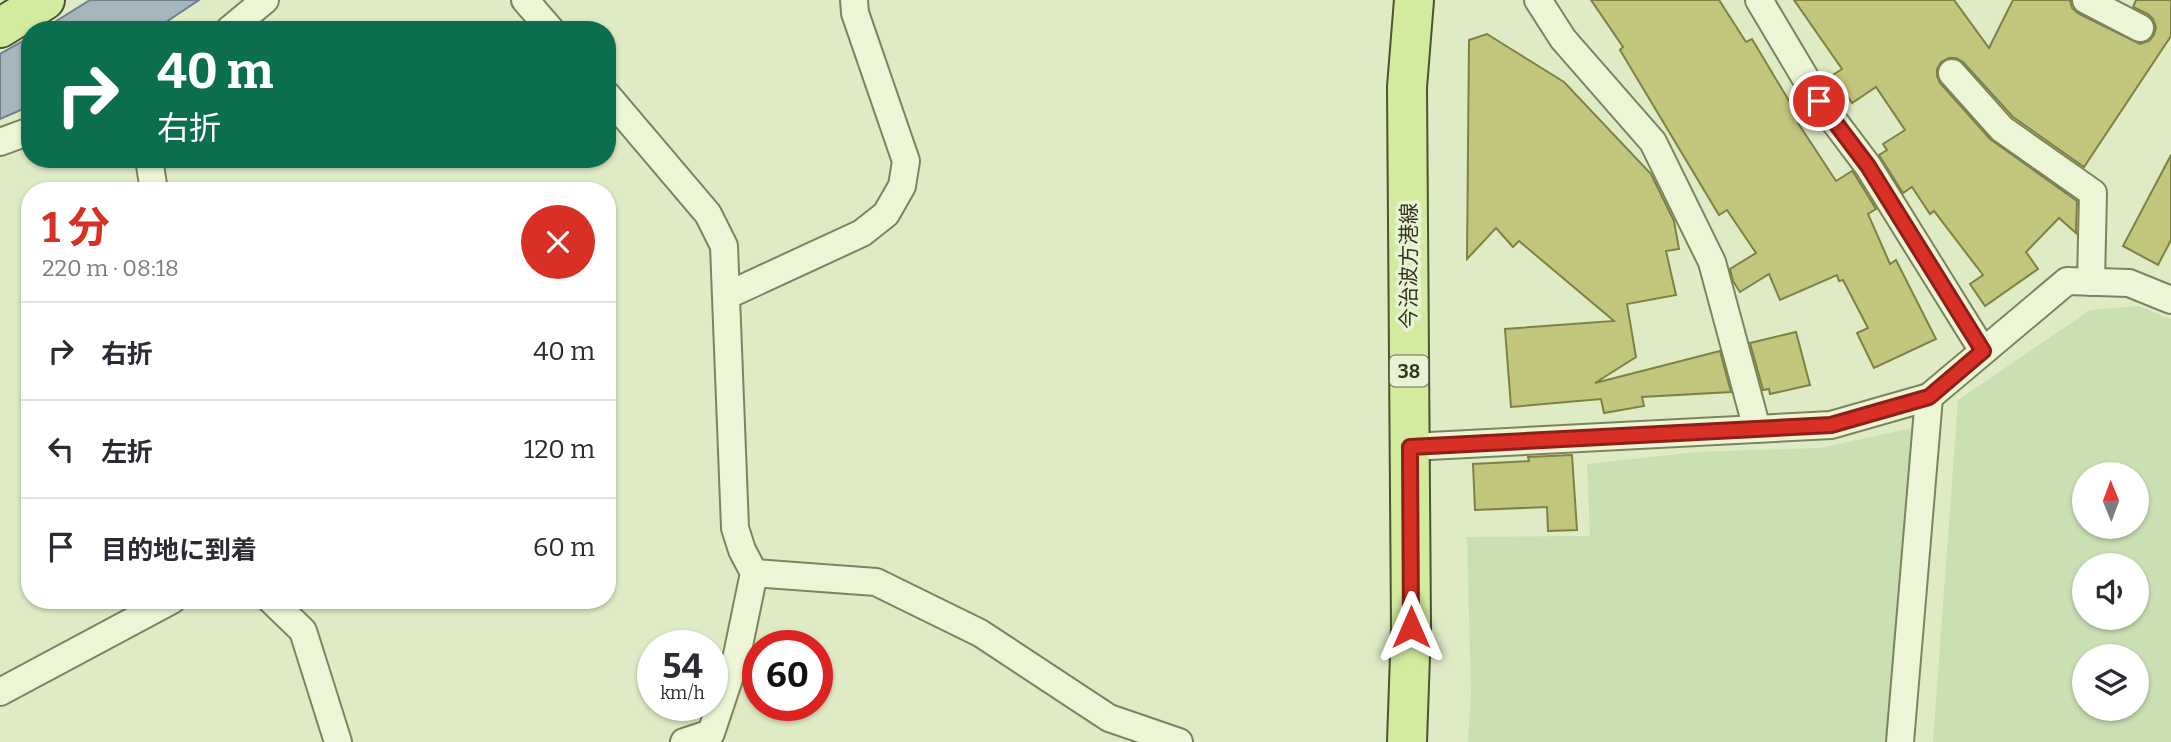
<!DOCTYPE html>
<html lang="ja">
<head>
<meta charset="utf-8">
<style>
  body { margin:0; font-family:Bitter,"Noto Sans JP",serif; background:#f7f7f7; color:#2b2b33; height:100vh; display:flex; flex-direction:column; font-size:26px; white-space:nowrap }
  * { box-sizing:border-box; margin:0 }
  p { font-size:23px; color:#7c7c81 }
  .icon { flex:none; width:38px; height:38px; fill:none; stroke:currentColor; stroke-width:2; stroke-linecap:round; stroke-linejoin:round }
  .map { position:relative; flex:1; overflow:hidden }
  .details { position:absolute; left:21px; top:182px; width:595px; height:427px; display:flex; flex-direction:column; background:#fff; border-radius:28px; box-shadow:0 2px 5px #0004 }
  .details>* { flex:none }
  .banner { position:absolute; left:21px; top:21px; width:595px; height:147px; border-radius:28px; box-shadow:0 2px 5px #0004; background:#0b6e4f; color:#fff; overflow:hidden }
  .needle { width:46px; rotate:359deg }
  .buttons { position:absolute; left:2072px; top:462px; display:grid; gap:14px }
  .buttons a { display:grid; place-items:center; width:77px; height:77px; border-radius:50%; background:#fff; box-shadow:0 2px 5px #0004; font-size:35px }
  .speed { position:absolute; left:637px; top:630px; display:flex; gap:14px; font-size:35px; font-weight:700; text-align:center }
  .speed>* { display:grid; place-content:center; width:91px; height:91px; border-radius:50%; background:#fff; box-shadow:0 2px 5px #0004; line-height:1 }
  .speed small { font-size:18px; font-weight:400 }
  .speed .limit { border:10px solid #d22; background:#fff; color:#111 }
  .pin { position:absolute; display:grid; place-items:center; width:60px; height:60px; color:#fff; margin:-30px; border:4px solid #fff; border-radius:50%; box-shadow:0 2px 7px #0007 }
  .me { position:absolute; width:77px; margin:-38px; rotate:0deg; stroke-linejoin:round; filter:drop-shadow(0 0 5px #0008) }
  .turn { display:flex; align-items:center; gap:24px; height:147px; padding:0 21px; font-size:32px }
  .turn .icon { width:91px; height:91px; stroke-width:2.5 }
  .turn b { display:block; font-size:49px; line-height:60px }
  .round { display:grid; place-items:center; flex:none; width:74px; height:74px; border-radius:37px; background:#f7f7f7 }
  .headline { display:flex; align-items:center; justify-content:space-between; height:119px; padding:0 21px }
  h1 { font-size:42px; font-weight:700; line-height:52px; color:#d93025 }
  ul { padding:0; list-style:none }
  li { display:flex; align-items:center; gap:21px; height:98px; padding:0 21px; border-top:2px solid #e1e1e2 }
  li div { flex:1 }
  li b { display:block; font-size:26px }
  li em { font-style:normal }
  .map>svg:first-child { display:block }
</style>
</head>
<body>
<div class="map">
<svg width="2171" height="742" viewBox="0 0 2171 742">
  <rect width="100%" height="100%" fill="#deebc4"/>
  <g fill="#cae0b2" fill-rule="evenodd">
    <path d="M2138,306l33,13v423h-238l25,-342 132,-90zM2084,474h53v53h-53zM2084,565h53v53h-53zM2084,656h53v53h-53z"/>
    <path d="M1917,427l-27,315h-422l3,-51 -4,-154 123,-1 -3,-72 109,-12 124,-4z"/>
  </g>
  <g fill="#a6b6be" stroke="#6d808c" stroke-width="2">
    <path d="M90,0h109l-45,30h-112z"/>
    <path d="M30,37v69l-30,13v-65z"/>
  </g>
  <g fill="#c2c67d" stroke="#7f8144" stroke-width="2">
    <path d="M1591,0h128l27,42 6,-3 49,82 -3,2 38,58 16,-10 3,4 21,34 -8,5 22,50 6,-4 40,79 -62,29 -17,-35 11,-5 -25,-48 -4,1 -2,-6 -57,25 -11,-26 -29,18 -7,-11 -3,-12 26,-16 -29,-43 -8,5 -99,-165 3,-3z"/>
    <path d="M1794,0h160l35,48 24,-48h57l2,8 7,6 61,30 9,-3 5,-6 2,-8 -3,-8 -5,-5 -15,-7 3,-7h35v36l-87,131 -71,-50 -50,-55 -7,-4h-7l-8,4 -4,7v7l3,7 50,56 87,62 -1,32 -17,-15 -33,34 12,17 -53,37 -15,-22 13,-9 -49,-64 -4,3 -18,-27 -9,6 -24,-38 8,-5 -4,-6 22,-14 -29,-43 -24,16 -19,-28 9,-6z"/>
    <path d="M1487,34l77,48 87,92 23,47 5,28 -13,2 10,44 -49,9 9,53 -41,26 125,-32 11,41 -89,5 2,9 -40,7 -3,-14 -90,8 -6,-78 109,-8 -95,-80 -6,6 -17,-19 -29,31 2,-219z"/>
    <path d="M2171,155v85l-13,25 -35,-19z"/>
    <path d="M1796,332l14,53 -40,9 -1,-5 -6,1 -13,-47z"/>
    <path d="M1572,455l5,75 -29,1 -1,-24 -72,3 -2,-46 56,-3 -1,-4z"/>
  </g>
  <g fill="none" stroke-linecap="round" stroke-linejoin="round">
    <defs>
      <g id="minor">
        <path d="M525,0l26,30"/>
        <path d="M1538,0l25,39 90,103 59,120 45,167"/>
        <path d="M1759,0l60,101 49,65 115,185"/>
        <path d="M2086,0l54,28"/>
        <path d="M229,30l36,-30"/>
        <path d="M1952,73l50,56 91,64 -2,89"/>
        <path d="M607,95l101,119 16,32 11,282 7,22 12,23 -17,82 -26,78 -27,9"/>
        <path d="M0,142l30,-11"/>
        <path d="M149,159l5,32"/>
        <path d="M728,295l134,-62 24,-19 16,-28 4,-25 -51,-148 -1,-13"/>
        <path d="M1410,447l421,-22 98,-28 138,-116 62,2 42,17"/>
        <path d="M754,573l122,9 104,51 129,85 70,24"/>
        <path d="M271,600l32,31 35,111"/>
        <path d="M0,692l172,-92"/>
        <path d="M1900,742l29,-345"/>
      </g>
      <g id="primary">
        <path d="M0,28l45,-28"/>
        <path d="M1407,742l4,-115 -4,-540 7,-87"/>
      </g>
    </defs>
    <use href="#minor" stroke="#7d845c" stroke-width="30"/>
    <use href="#primary" stroke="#4f5230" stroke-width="42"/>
    <use href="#minor" stroke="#ecf6d7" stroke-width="26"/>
    <use href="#primary" stroke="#d2eb9f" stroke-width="38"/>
  </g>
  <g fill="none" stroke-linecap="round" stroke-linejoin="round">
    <defs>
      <path id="route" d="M1411,627l-1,-180 421,-22 98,-28 54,-46 -115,-185 -49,-65"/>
    </defs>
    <use href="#route" stroke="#8d1f18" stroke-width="18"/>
    <use href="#route" stroke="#d93025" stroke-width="12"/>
  </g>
  <g text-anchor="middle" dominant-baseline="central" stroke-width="7" stroke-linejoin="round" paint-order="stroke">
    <rect fill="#e8f3d3" stroke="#696e55" stroke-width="2" x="1390" y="355.5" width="38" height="31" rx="5"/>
    <g font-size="19" font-weight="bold" fill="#33351f">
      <text x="1409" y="371">38</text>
    </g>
    <g font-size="21" fill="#33351f" stroke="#e8f3d3">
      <text transform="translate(1409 266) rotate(-90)">今治波方港線</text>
    </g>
  </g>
</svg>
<div class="buttons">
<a><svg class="needle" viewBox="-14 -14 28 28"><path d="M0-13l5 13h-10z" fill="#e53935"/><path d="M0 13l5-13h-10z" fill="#7c7c81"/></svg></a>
<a><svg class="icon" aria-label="sound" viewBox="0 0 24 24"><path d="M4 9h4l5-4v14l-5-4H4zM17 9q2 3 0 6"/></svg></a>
<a><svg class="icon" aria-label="layers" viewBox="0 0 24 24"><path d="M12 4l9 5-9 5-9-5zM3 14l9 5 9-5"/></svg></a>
</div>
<div class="speed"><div>54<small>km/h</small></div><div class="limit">60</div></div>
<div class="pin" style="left:1819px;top:101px;background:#d93025"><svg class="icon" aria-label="arrive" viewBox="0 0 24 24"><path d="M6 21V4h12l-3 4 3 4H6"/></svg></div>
<svg class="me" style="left:1411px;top:627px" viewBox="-20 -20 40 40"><path d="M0-17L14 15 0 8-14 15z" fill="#d93025" stroke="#fff" stroke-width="4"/></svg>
<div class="banner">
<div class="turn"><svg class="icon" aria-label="right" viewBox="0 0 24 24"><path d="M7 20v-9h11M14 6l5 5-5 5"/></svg><div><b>40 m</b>右折</div></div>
</div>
<section class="details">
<div class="headline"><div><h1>1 分</h1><p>220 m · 08:18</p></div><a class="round" style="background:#d93025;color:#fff"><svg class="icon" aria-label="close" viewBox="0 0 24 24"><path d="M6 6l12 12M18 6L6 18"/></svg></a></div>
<ul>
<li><svg class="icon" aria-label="right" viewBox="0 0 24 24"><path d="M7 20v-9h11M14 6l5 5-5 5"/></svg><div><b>右折</b></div><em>40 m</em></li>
<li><svg class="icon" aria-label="left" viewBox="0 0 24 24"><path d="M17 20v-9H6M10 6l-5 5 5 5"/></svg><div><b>左折</b></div><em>120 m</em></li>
<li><svg class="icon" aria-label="arrive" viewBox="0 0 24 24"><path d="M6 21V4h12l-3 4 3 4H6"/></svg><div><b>目的地に到着</b></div><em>60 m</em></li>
</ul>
</section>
</div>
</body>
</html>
